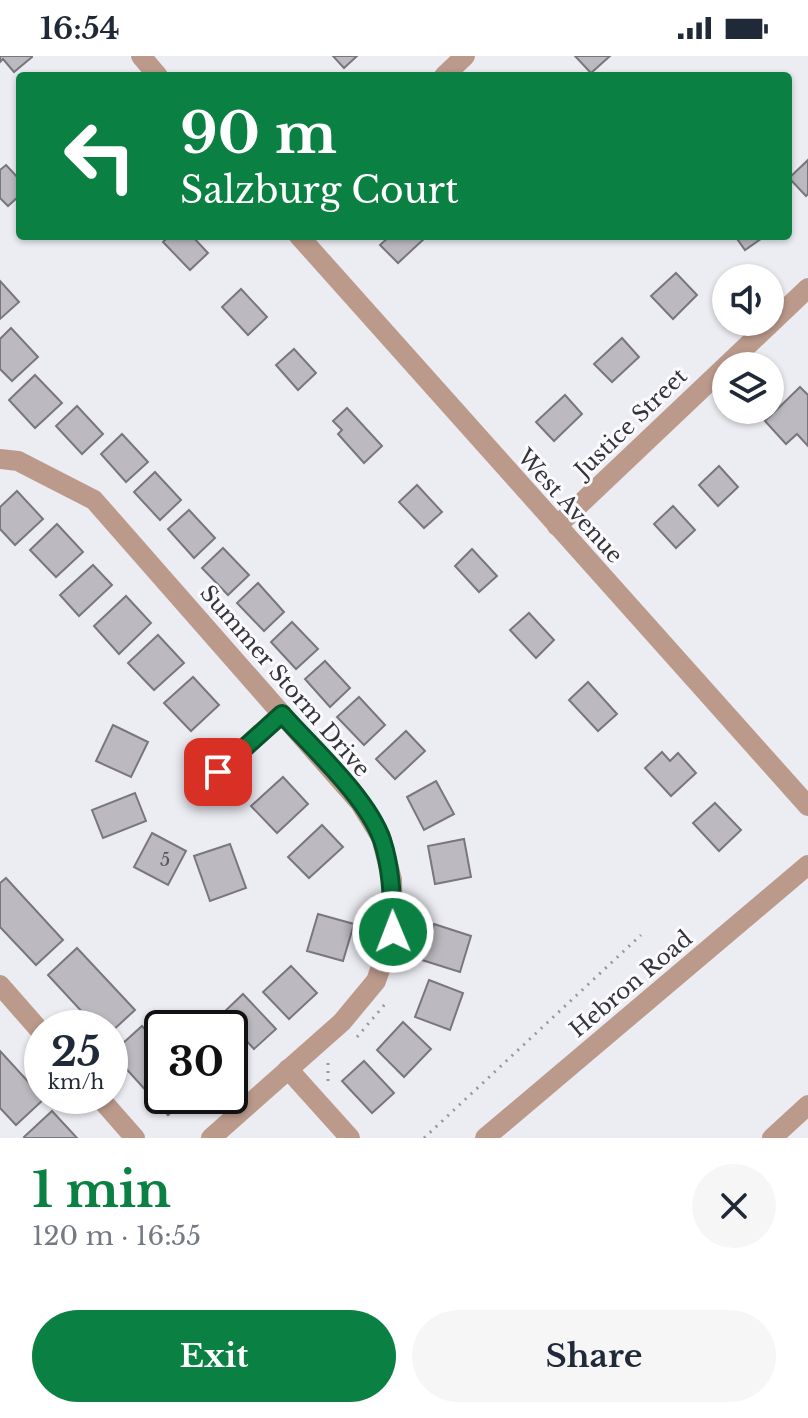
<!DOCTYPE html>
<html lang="en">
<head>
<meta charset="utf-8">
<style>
  body { margin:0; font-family:"Libre Baskerville",serif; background:#f6f6f7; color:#1f2937; height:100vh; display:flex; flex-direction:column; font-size:30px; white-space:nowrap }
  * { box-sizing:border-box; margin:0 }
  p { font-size:26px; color:#747a83 }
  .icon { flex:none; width:44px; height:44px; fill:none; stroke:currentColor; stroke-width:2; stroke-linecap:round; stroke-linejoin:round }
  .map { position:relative; height:1082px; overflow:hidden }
  .sheet { display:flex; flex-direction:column; background:#fff; flex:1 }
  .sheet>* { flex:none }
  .guide { position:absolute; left:16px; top:16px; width:776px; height:168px; border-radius:8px; box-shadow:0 2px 6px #0004; background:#0b8043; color:#fff; overflow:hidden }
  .tools { position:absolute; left:712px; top:208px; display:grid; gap:16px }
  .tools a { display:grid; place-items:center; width:72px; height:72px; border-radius:50%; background:#fff; box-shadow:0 2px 6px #0004; font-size:40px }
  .speed { position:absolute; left:24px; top:954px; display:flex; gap:16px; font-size:40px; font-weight:700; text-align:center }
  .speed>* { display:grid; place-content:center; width:104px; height:104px; border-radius:50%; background:#fff; box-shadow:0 2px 6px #0004; line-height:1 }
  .speed small { font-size:20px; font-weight:400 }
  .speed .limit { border:4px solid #111; border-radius:12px; background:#fff; color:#111 }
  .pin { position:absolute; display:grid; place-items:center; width:68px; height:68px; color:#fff; margin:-34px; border-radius:16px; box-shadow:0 4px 12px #0006 }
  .me { position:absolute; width:88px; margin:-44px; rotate:359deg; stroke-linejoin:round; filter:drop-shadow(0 0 6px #0008) }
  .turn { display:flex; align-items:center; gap:28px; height:168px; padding:0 32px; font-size:36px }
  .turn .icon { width:104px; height:104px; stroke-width:2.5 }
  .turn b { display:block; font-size:56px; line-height:68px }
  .round { display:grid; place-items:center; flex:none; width:84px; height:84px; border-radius:42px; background:#f6f6f7 }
  .headline { display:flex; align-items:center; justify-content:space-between; height:136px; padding:0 32px }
  h1 { font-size:48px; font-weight:700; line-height:60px; color:#0b8043 }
  .action { display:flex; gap:16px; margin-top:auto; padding:16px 32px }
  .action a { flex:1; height:92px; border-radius:48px; background:#0b8043; color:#fff; font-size:32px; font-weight:700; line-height:92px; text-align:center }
  .action a+a { background:#f6f6f7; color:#1f2937 }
  .status { display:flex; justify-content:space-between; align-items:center; height:56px; padding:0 40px; background:#fff; direction:ltr }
  .status svg { height:22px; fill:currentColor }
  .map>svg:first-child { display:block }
</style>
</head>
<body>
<div class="status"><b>16:54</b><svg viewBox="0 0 49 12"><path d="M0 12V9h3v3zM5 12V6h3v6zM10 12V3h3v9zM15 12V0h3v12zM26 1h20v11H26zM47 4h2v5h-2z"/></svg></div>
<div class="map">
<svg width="808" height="1082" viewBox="0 0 808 1082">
  <rect width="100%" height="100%" fill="#ececf3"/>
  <g fill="#bcbac0" stroke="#79777d" stroke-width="2">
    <path d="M0,0h32v1l-18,15 -11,-13 -3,3z"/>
    <path d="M333,0h24l-13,12z"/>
    <path d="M575,0h35l-19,17z"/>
    <path d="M808,104v34l-2,2 -17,-18z"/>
    <path d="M6,109l14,15v15l-12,11 -8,-8v-28z"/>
    <path d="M169,180h23l16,17 -18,17 -27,-28z"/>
    <path d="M390,180h36v1l-28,26 -18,-18z"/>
    <path d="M735,180h30l-20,14z"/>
    <path d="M676,217l21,22 -24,24 -22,-23z"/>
    <path d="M0,225l19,21 -19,17z"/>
    <path d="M241,233l26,28 -19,18 -26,-28z"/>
    <path d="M11,272l27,29 -26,24 -12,-12v-30z"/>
    <path d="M622,282l17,19 -27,25 -18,-18z"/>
    <path d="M294,293l22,24 -18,17 -22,-25z"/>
    <path d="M35,319l27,28 -27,25 -26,-28z"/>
    <path d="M800,331l8,8v51l-11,-12 -11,10 -21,-23z"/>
    <path d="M565,339l17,19 -28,27 -18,-19z"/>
    <path d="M77,350l26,28 -21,20 -26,-28z"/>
    <path d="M347,352l35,38 -18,17 -26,-29 4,-4 -9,-9z"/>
    <path d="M122,378l26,28 -22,20 -25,-28z"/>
    <path d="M719,410l19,21 -20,19 -19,-21z"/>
    <path d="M155,416l26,28 -21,20 -26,-28z"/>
    <path d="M417,429l25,27 -18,16 -25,-26z"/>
    <path d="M17,435l26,28 -28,26 -15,-16v-22z"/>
    <path d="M673,450l22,24 -19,18 -22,-24z"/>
    <path d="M189,454l26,28 -21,20 -26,-29z"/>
    <path d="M57,468l26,28 -27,25 -26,-27z"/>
    <path d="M223,492l26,27 -21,20 -26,-27z"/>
    <path d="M472,493l25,27 -18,16 -24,-26z"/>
    <path d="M93,509l19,20 -33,31 -19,-21z"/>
    <path d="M258,527l26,29 -20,19 -27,-28z"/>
    <path d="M126,540l25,27 -32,31 -25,-28z"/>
    <path d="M529,557l25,27 -18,18 -26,-28z"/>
    <path d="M292,566l26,27 -22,20 -25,-27z"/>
    <path d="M158,579l26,28 -30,27 -26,-27z"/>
    <path d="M325,605l25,27 -20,19 -25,-28z"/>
    <path d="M193,621l26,28 -28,26 -27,-28z"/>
    <path d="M588,626l29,32 -19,17 -29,-31z"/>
    <path d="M359,641l26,28 -21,20 -27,-28z"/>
    <path d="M113,669l35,17 -17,35 -35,-16z"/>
    <path d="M406,675l19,20 -30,28 -19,-20z"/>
    <path d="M662,696l8,9 8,-8 18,20 -25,23 -26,-28z"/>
    <path d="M283,721l25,27 -31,29 -26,-27z"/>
    <path d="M436,725l18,33 -30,16 -17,-33z"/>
    <path d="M135,737l11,28 -43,17 -11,-28z"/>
    <path d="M715,747l26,27 -22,21 -26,-28z"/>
    <path d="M322,769l21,22 -34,31 -21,-21z"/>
    <path d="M152,777l34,18 -18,34 -34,-18z"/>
    <path d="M464,783l7,38 -36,7 -7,-38z"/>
    <path d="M230,788l16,44 -36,13 -16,-45z"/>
    <path d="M6,822l57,62 -27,25 -36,-38v-44z"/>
    <path d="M318,858l36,10 -11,37 -36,-10z"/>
    <path d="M434,868l37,12 -11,36 -38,-12z"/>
    <path d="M77,892l58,62 -25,23v-5h-13l-49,-53z"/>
    <path d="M291,910l26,27 -28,26 -26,-27z"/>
    <path d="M429,924l34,13 -13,37 -35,-13z"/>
    <path d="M243,938l33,35 -22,20 -32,-35z"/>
    <path d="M403,966l28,27 -27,28 -27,-27z"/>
    <path d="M142,970l20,22v48h28l-22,19 -56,-62z"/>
    <path d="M0,995l44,48 -28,26 -16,-17z"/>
    <path d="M364,1005l30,32 -22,20 -30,-32z"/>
    <path d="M52,1055l25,27h-52l-1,-1z"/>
  </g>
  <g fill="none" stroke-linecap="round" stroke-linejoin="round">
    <g stroke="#97979c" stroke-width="3" stroke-dasharray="2 6" stroke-linecap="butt">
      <path d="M357,981l29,-34"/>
      <path d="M328,1007v19"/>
      <path d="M424,1082l217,-203"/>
    </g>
    <g stroke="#bb9a8c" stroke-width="20">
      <path d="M141,0l17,20"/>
      <path d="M444,20l21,-20"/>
      <path d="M299,180l509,570"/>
      <path d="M0,403l18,2 76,39 266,303 21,34 11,43 1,52 -17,49 -34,41 -131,116"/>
      <path d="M557,470l251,-238"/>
      <path d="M196,735l86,-77"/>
      <path d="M0,929l42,48"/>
      <path d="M288,1013l62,69"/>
      <path d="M98,1040l37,42"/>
      <path d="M485,1082l323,-273"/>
      <path d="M772,1082l36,-33"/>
    </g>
  </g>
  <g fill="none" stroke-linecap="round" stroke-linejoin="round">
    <defs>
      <path id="route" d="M218,716l64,-58c30,34 85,83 100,126 10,30 10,60 11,92"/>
    </defs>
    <use href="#route" stroke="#07532c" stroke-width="20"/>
    <use href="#route" stroke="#0b8043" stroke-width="14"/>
  </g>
  <g text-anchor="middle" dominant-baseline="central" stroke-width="6" stroke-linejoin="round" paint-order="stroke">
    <g font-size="18" fill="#575659">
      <text x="165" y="804">5</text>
    </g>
    <g font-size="22" fill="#353537" stroke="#fafaff">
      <text transform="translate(631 367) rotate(-44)">Justice Street</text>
      <text transform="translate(570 450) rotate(48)">West Avenue</text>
      <text transform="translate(285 625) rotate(49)">Summer Storm Drive</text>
      <text transform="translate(631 928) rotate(-40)">Hebron Road</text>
    </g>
  </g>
</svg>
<div class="tools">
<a><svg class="icon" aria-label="sound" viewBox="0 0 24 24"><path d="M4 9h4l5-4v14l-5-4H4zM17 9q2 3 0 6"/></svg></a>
<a><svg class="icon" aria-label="layers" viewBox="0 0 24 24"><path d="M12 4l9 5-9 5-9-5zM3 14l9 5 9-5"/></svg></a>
</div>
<div class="speed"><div>25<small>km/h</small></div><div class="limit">30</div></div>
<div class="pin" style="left:218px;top:716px;background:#d93025"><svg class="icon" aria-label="arrive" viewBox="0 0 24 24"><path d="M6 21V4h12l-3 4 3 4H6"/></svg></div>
<svg class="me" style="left:393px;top:876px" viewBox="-20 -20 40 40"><circle r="17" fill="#0b8043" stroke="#fff" stroke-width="3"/><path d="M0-11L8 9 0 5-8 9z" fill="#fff"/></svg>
<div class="guide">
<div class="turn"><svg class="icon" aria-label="left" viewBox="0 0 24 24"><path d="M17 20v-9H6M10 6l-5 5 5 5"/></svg><div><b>90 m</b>Salzburg Court</div></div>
</div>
</div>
<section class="sheet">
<div class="headline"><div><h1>1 min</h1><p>120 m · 16:55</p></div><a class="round"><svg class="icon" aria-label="close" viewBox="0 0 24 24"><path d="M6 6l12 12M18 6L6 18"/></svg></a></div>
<div class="action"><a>Exit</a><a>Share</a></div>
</section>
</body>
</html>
